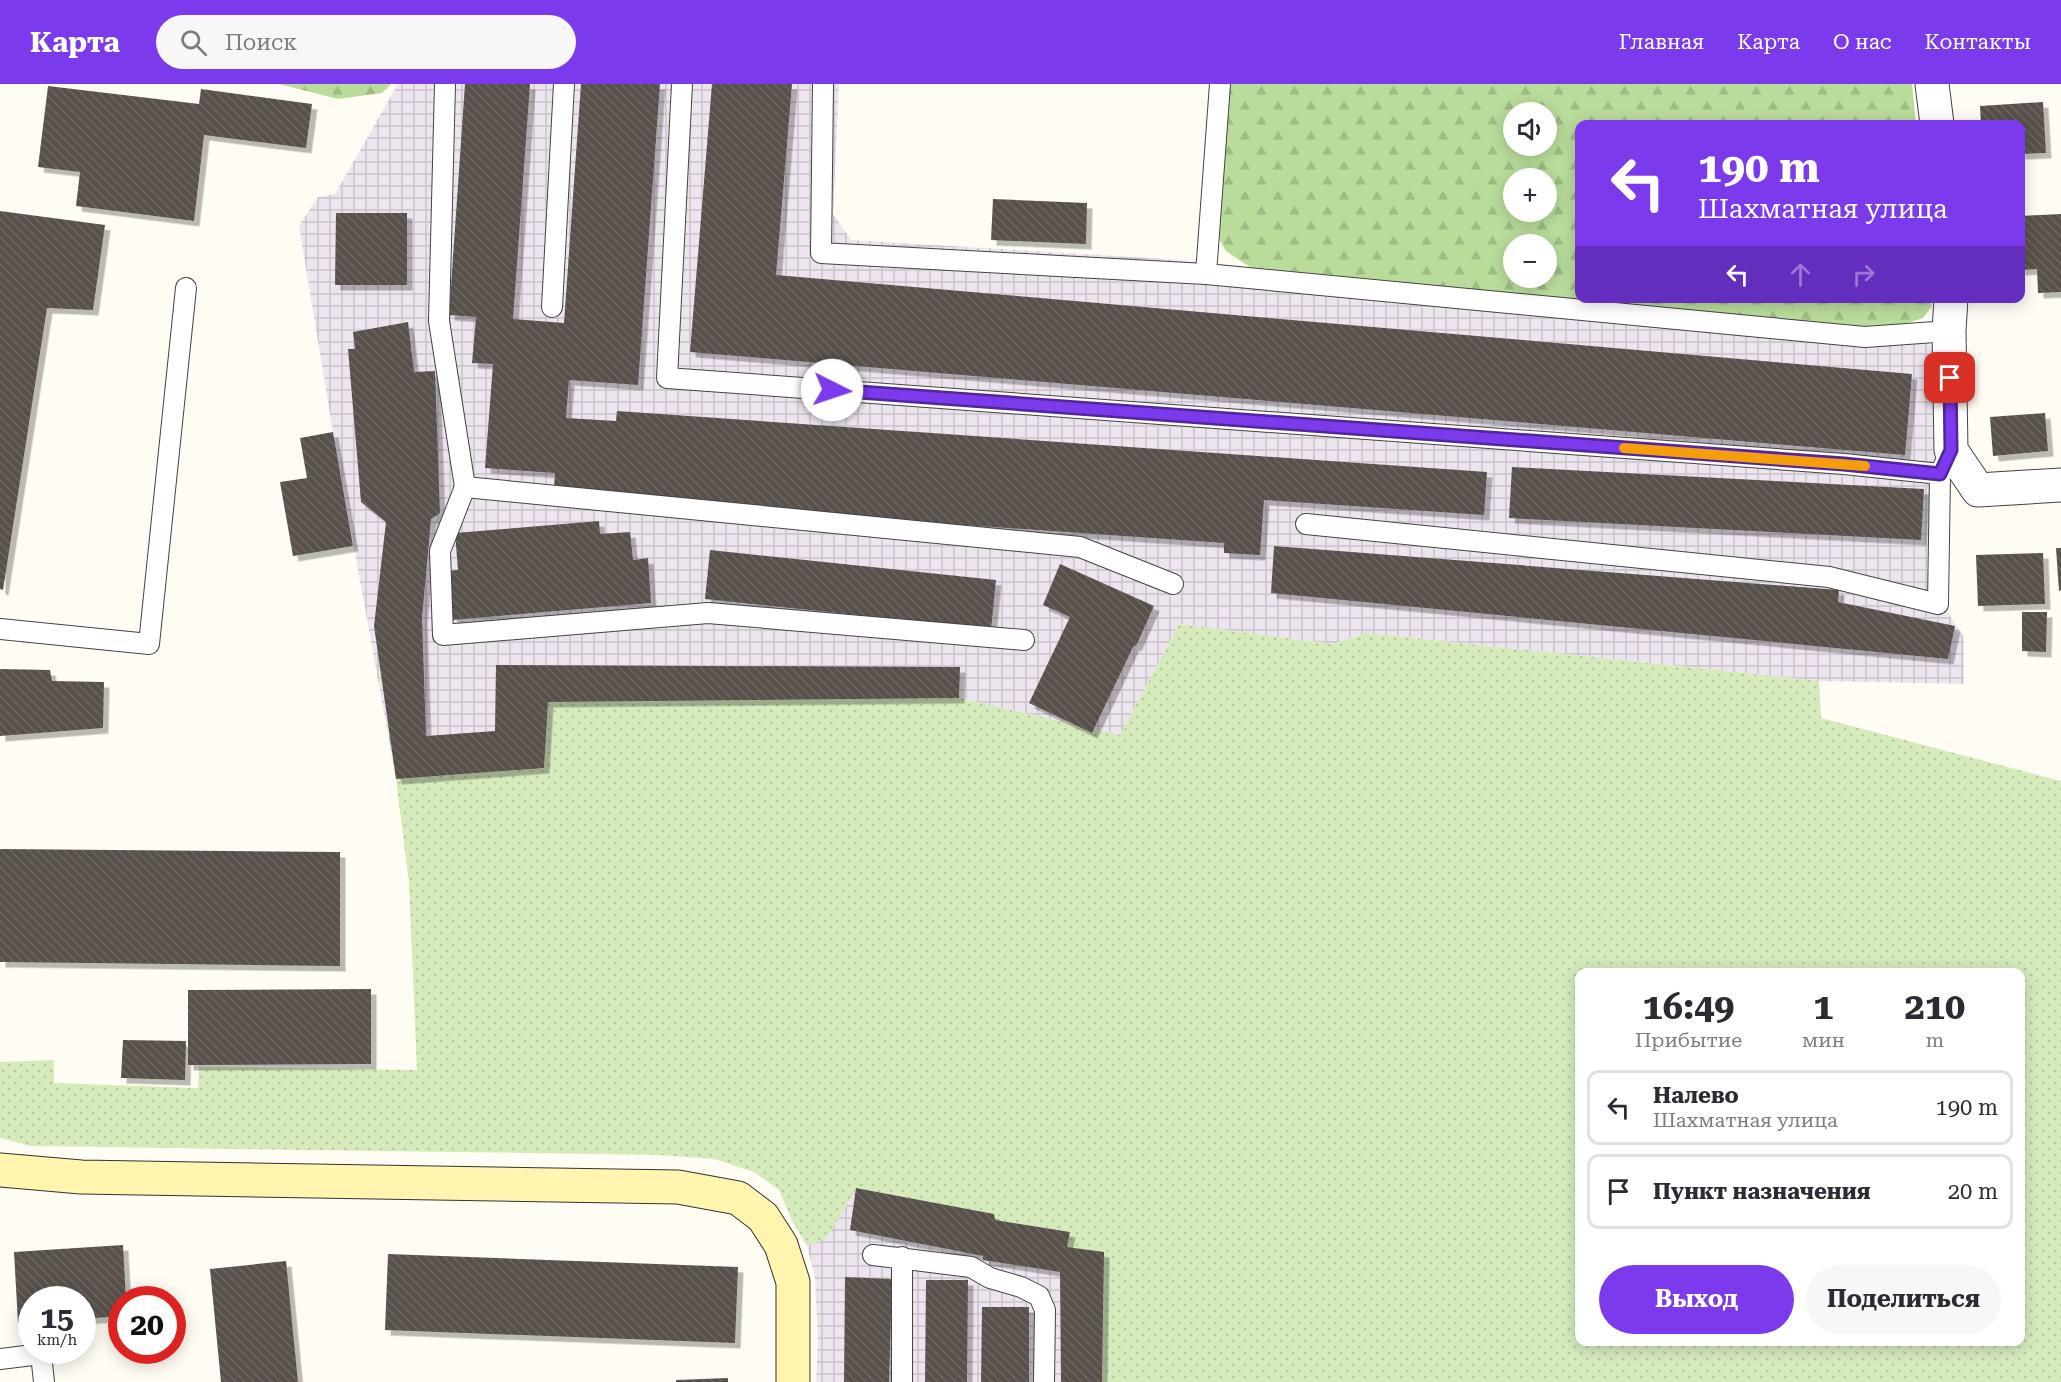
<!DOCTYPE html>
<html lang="ru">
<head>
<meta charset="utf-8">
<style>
  body { margin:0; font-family:"Roboto Serif",serif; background:#f7f7f7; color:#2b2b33; height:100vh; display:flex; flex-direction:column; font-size:22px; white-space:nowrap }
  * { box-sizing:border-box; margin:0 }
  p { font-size:20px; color:#7c7c81 }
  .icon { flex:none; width:33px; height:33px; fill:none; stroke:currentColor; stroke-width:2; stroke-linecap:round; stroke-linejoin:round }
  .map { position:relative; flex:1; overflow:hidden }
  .side { position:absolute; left:1575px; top:884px; width:450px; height:378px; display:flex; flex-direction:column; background:#fff; border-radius:12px; box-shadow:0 3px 15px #0003 }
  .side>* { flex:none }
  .banner { position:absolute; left:1575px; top:36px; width:450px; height:183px; border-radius:12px; box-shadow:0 3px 15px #0003; background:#7c3aed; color:#fff; overflow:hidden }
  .fabs { position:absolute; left:1503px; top:18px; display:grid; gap:12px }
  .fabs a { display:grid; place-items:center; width:54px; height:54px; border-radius:50%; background:#fff; box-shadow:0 3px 15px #0003; font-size:30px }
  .speed { position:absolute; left:18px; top:1202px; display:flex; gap:12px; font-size:30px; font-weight:700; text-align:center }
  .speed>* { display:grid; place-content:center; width:78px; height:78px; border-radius:50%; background:#fff; box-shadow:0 3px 15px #0003; line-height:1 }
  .speed small { font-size:15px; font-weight:400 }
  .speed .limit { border:9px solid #d22; background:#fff; color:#111 }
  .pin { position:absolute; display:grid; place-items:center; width:51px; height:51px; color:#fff; margin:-26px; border-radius:12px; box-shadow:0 3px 9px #0006 }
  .me { position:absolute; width:66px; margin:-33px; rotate:94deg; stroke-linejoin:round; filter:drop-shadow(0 0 4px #0008) }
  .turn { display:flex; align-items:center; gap:21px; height:126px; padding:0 24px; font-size:27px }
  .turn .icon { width:78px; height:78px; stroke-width:2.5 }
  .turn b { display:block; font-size:42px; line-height:51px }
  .lanes { display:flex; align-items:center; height:57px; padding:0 24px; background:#0003; justify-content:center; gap:30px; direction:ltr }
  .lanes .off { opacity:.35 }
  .eta { display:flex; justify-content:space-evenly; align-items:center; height:102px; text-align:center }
  .eta b { font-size:36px; font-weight:700; line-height:42px }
  .primary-button { display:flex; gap:12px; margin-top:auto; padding:12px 24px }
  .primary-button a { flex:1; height:69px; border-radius:36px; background:#7c3aed; color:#fff; font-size:24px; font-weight:700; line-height:69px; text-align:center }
  .primary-button a+a { background:#f7f7f7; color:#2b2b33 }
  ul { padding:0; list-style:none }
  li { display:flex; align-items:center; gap:18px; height:75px; margin:0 12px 9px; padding:0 12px; border:3px solid #e1e1e2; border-radius:12px }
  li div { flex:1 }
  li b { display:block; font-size:22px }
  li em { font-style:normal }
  header { display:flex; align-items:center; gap:36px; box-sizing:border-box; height:84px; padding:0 30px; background:#7c3aed; color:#fff }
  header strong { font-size:28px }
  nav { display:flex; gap:33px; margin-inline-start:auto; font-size:21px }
  .search { width:420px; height:54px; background:#f7f7f7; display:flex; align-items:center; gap:15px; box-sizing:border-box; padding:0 21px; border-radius:33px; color:#7c7c81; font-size:22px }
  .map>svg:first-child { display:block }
</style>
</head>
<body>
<header>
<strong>Карта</strong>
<div class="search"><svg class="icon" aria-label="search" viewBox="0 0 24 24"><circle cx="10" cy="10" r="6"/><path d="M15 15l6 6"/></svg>Поиск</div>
<nav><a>Главная</a><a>Карта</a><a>О нас</a><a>Контакты</a></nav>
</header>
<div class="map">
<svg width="2061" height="1298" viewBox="0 0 2061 1298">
  <defs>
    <pattern id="industrial-grid" width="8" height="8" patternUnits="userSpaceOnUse" patternTransform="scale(1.5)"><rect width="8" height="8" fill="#ede5ee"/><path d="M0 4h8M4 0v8" fill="none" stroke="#cac3cb"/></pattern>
    <pattern id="grass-dots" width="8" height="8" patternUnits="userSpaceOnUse" patternTransform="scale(1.5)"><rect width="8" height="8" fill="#d5ebbc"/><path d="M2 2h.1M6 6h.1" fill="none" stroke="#b6c8a1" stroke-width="1.8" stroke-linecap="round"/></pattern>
    <pattern id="forest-firs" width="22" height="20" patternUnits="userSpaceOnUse" patternTransform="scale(1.5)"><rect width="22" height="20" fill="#b9dc9b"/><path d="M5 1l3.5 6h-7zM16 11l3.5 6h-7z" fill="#9ebc84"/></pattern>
    <pattern id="building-back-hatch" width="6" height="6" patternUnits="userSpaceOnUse" patternTransform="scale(1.5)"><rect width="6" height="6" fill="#59514c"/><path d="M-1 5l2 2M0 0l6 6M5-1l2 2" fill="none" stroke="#6c6561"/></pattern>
    <filter id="shadow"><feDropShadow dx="5.5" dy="5.5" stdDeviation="0" flood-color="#0004"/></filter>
  </defs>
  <rect width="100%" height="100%" fill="#fffdf3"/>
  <g fill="url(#industrial-grid)">
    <path d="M398,0h441l-6,130 18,26 315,19 693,68 43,-2 38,26 -9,237 33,49v47l-145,-3 -452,-48 -34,11 -154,-20 -59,111 -161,-37 -410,4 -5,66 -148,11 -63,-347 -34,-206 19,-29 17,-3z"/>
    <path d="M856,1104l138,26 2,6 74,12 -3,15 37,5 -2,130h-286l2,-41 -3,-63 -8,-32 20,-8z"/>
  </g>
  <path fill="url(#grass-dots)" fill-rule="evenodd" d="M1179,540l154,20 34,-11 452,48 2,37 240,63v601h-959l2,-130 -37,-5 3,-15 -75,-12 -1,-6 -137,-26 -30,50 -20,8 -15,-25 -13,-31 -25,-18 -40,-13 -54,-4 -629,-9 -31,-8v-76l54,-2v23l144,5 1,-21 218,3 -8,-187 -13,-104 148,-11 4,-66 411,-4 161,37zM1580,888h440v369h-440z"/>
  <g fill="url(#forest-firs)" fill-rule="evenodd">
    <path d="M279,0h112l-9,9 -44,6z"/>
    <path d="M1229,0h683l4,40h-336v174h351l1,8 -9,12 -21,7 -43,2 -609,-60 -24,-16 -11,-19zM1514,28h32v34h-32zM1514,94h32v34h-32zM1514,160h32v34h-32z"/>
  </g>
  <g fill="url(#building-back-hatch)" filter="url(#shadow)">
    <path d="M465,0h65l-17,235 51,4 17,-239h79l-22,301 -69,-5 -3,38 50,3 1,-10 870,61 -3,43 -220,-15 -4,55 -36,-2v-10l-604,-42 -66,-13 1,-15 -70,-5 8,-104 -21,-1 4,-46 -27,-2z"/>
    <path d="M712,0h80l-16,191 1136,99 -7,81 -1215,-103z"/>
    <path d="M48,2l151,18 2,-15 111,15 -6,44 -102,-13 -10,86 -118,-15 4,-34 -42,-5z"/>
    <path d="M2043,18l3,51 -26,1v-30h-39l-1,-18z"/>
    <path d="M993,115l94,4 -1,41 -95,-4z"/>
    <path d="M0,127l105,14 -12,85 -46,-2 -44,282 -3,-1z"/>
    <path d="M336,129h71v72h-72z"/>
    <path d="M2061,130v78l-23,1 -1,-24 -17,1v-54z"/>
    <path d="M408,238l6,50 21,-1 5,142 -9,6 -9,99 4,118 69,-5 1,-66 464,2 -1,31 -411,4 -4,66 -148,11 -22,-153 12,-104 -25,-20 -13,-153h7l-2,-17z"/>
    <path d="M2045,329l3,38 -55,5 -3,-39z"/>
    <path d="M333,348l20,114 -60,10 -13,-74 27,-4 -7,-40z"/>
    <path d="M1512,383l412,22 -3,51 -412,-22z"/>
    <path d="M599,437l1,13 30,-2 3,28 15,-2 3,45 -199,17 -4,-49 10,-1 -3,-37z"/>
    <path d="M1274,462l565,44 -1,12 117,24 -7,33 -677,-66z"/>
    <path d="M2056,464h5v42l-2,1z"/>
    <path d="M710,466l286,30 -5,49 -286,-30z"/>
    <path d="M2043,469l2,51 -67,2 -2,-51z"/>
    <path d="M1060,480l94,42 -18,40 -2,-1 -42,88 -63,-30 41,-86 -27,-12z"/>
    <path d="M2022,528h25l-1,40 -24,-1z"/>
    <path d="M0,585l50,1 2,11 52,1 -1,46 -103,8z"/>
    <path d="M0,765l340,3v114l-340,-4z"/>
    <path d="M371,905v75l-183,1v-75z"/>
    <path d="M123,956l63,1 -1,39 -64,-2z"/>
    <path d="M856,1104l138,26 1,6 75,12 -3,15 37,5 -2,130h-41l-1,-110 -77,-12v-4l-133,-26z"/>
    <path d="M123,1161l3,54h-4v17l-40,3v-20h-50v23l-14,1 -4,-71z"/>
    <path d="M388,1170l350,13 -3,76 -350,-13z"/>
    <path d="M286,1177l12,121h-77l-11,-113z"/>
    <path d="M845,1193l47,2 -3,103h-45z"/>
    <path d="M926,1196h42l-1,102h-42z"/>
    <path d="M982,1223h47v75h-48z"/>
    <path d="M728,1294v4h-52v-2z"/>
  </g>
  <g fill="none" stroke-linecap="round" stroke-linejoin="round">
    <defs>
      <g id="service">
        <path d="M445,0l-6,237 26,166 615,60 93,37"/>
        <path d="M682,0l-15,294 1177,86 96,10 11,-24"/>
        <path d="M823,0l-2,169 385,21"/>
        <path d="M1220,0l-14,190 659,63 84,-6"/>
        <path d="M552,223l12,-223"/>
        <path d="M465,403l-25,64 3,84 265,-22 316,27"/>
        <path d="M1306,440l523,53 109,27 2,-130"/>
        <path d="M0,545l149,15 37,-356"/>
        <path d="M873,1171l98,12 19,11 31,9 18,9 6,14 -1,72"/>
        <path d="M0,1275l41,-5 3,28"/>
        <path d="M902,1298v-125"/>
      </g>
      <g id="minor">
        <path d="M1932,0l5,40"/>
        <path d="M1951,214l-2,33 2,119 27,40 83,-5"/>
      </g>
      <path id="secondary" d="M0,1086l81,7 597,10 60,11 25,19 18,28 12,37v100"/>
    </defs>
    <use href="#service" stroke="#434343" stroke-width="22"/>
    <use href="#minor" stroke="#434343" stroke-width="35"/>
    <use href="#secondary" stroke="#323232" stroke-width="35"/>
    <use href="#service" stroke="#fff" stroke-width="20"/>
    <use href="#minor" stroke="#fff" stroke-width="33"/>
    <use href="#secondary" stroke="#fff5ae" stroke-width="33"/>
  </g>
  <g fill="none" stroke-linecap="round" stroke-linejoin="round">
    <defs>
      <path id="route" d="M832,306l1012,74 96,10 11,-24 -1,-72"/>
    </defs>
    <use href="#route" stroke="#51269a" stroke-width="15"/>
    <use href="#route" stroke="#7c3aed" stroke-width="10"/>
    <path stroke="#f59e0b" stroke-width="10" d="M1624,364l241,18"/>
  </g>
</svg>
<div class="fabs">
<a><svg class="icon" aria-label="sound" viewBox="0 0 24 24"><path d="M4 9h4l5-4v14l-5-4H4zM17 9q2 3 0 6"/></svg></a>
<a>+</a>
<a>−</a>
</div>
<div class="speed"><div>15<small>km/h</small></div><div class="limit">20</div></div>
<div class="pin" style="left:1950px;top:294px;background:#d93025"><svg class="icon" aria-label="arrive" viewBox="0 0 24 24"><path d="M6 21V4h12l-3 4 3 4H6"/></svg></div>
<svg class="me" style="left:832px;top:306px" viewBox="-20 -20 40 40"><circle r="19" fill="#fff"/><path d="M0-13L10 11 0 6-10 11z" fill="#7c3aed"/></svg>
<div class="banner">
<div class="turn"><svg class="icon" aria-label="left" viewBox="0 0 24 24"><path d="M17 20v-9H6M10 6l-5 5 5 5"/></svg><div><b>190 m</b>Шахматная улица</div></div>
<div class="lanes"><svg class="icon" aria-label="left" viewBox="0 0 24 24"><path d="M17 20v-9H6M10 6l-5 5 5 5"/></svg><svg class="icon off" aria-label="ahead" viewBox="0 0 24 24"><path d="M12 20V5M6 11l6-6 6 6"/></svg><svg class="icon off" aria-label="right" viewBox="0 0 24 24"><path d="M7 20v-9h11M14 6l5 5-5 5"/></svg></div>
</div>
<section class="side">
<div class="eta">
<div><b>16:49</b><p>Прибытие</p></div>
<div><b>1</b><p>мин</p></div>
<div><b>210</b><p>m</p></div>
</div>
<ul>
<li><svg class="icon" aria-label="left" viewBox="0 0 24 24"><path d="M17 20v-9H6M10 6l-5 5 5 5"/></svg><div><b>Налево</b><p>Шахматная улица</p></div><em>190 m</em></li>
<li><svg class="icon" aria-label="arrive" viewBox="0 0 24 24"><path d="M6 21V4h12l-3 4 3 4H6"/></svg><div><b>Пункт назначения</b></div><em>20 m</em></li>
</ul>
<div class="primary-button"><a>Выход</a><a>Поделиться</a></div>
</section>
</div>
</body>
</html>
